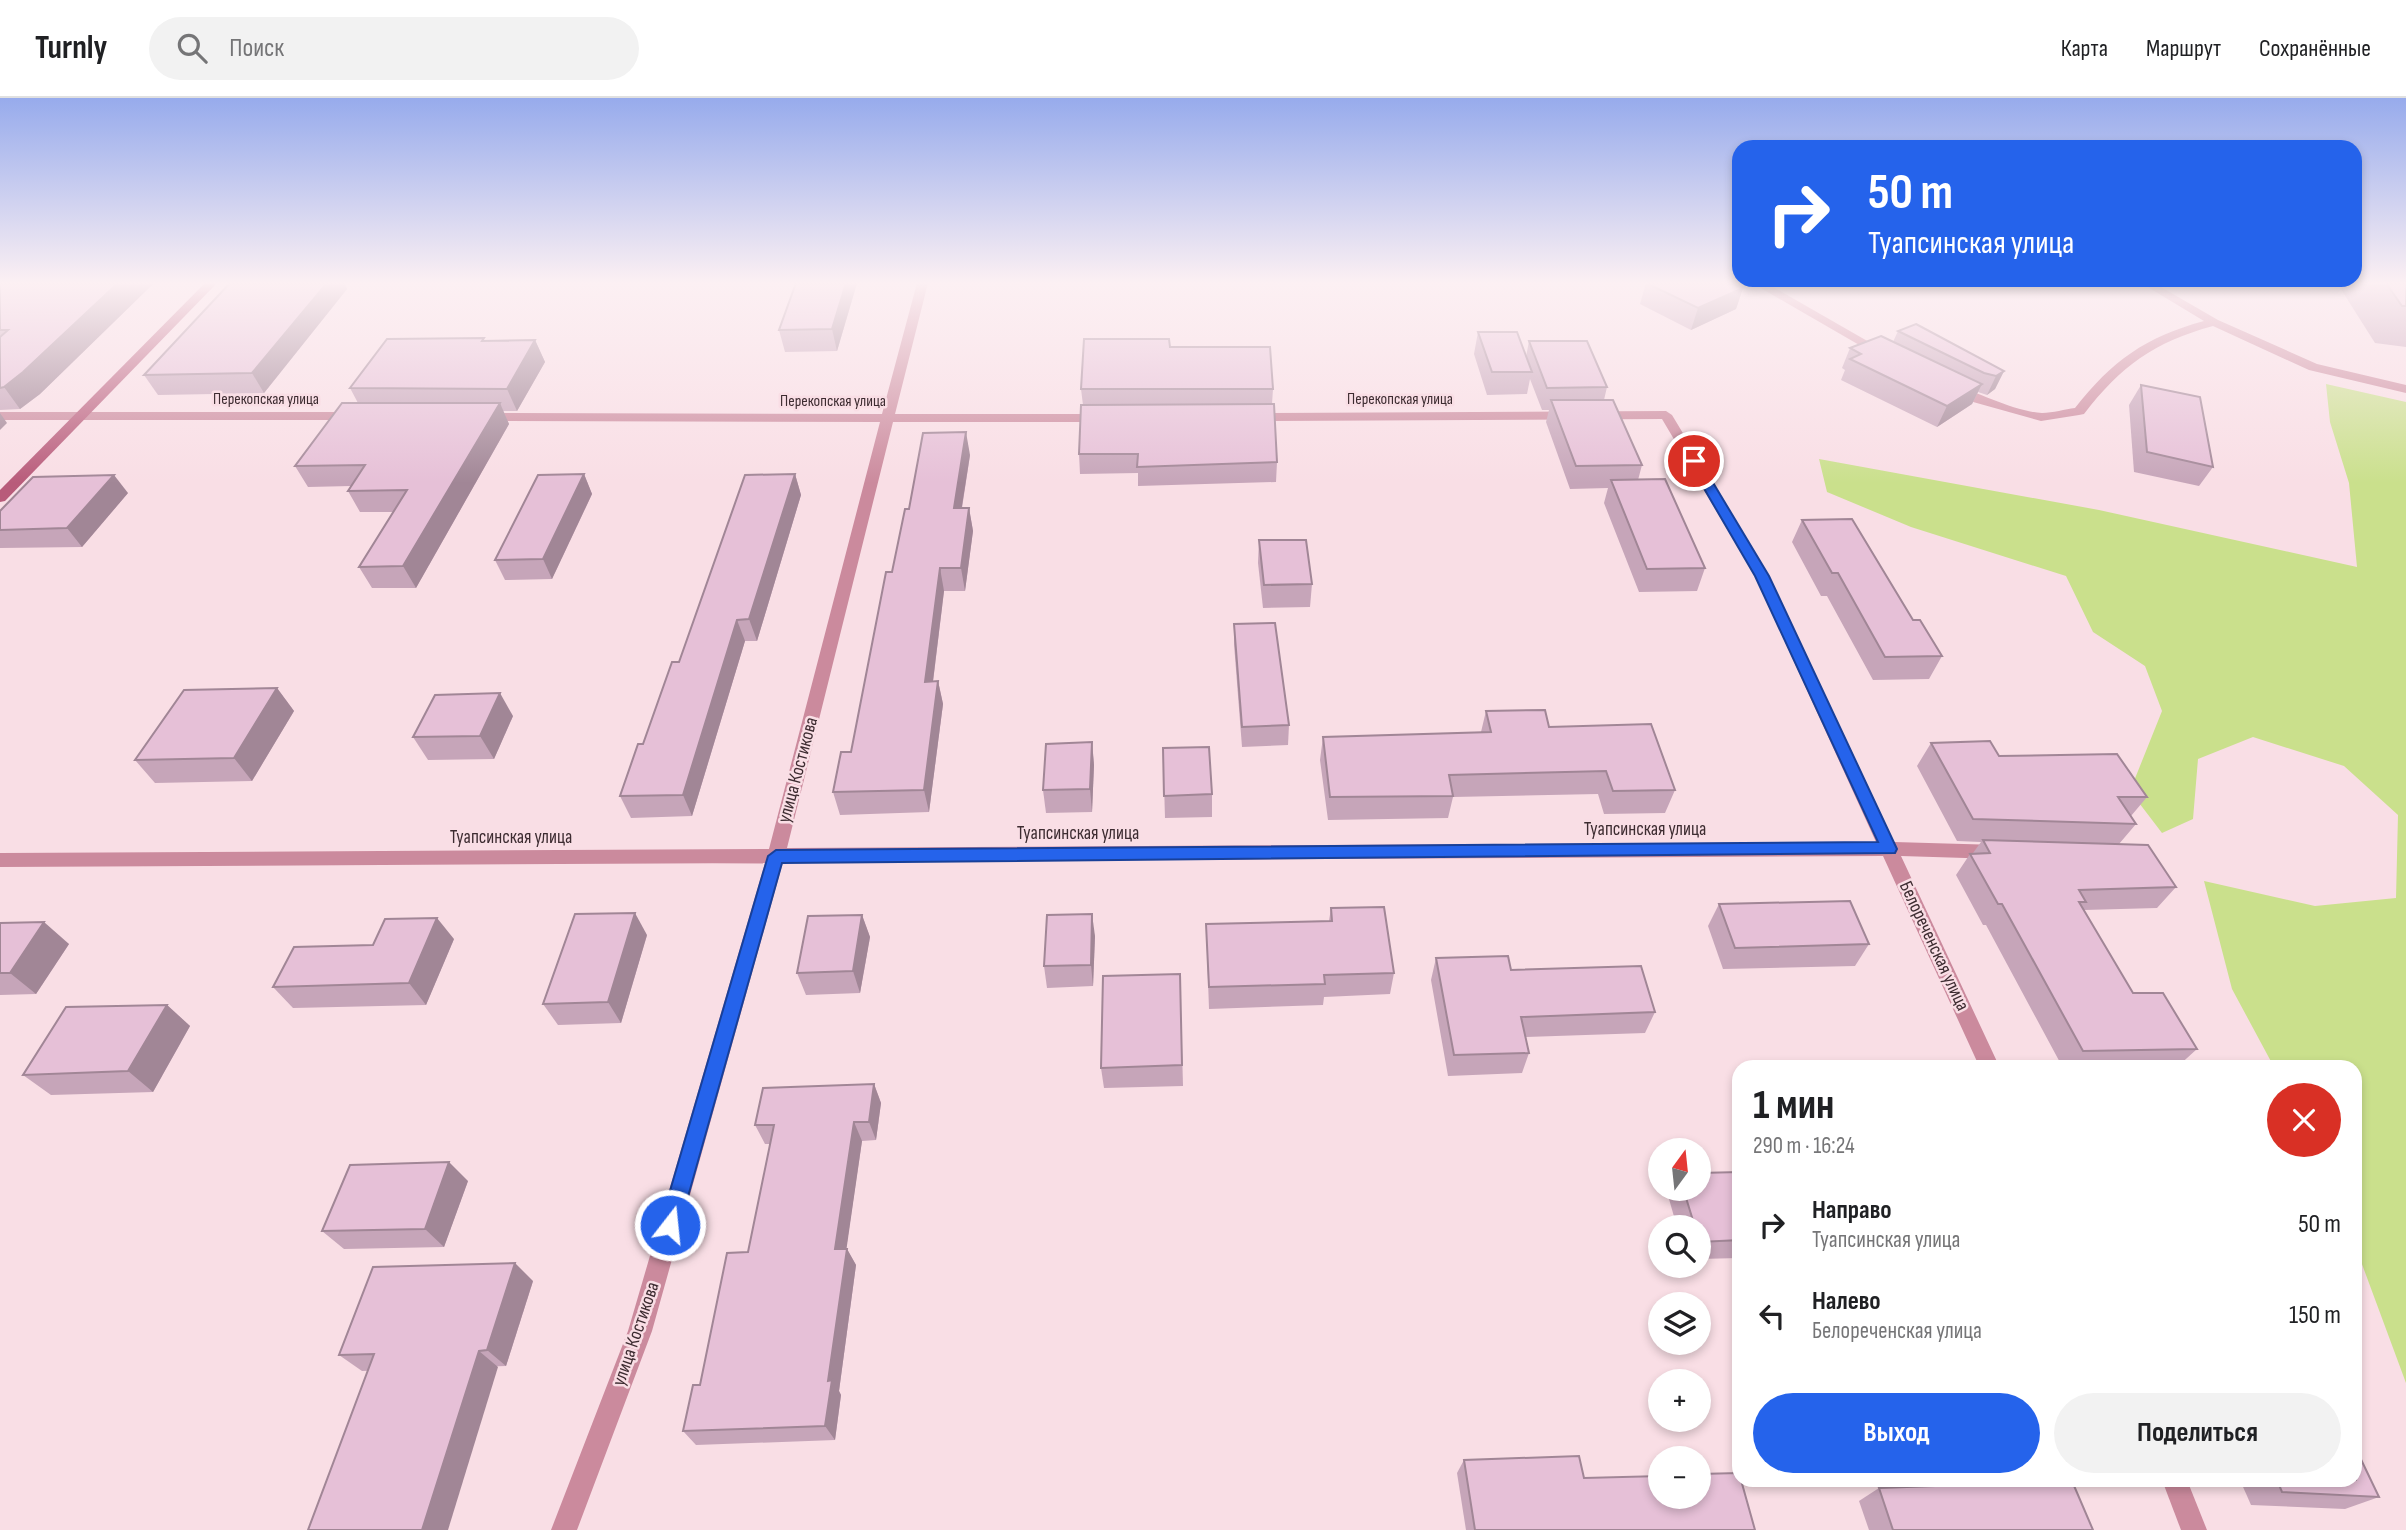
<!DOCTYPE html>
<html lang="ru">
<head>
<meta charset="utf-8">
<style>
  body { margin:0; font-family:"Sofia Sans Condensed",sans-serif; background:#f2f2f2; color:#202124; height:100vh; display:flex; flex-direction:column; font-size:26px; white-space:nowrap }
  * { box-sizing:border-box; margin:0 }
  p { font-size:23px; color:#757577 }
  .icon { flex:none; width:38px; height:38px; fill:none; stroke:currentColor; stroke-width:2; stroke-linecap:round; stroke-linejoin:round }
  .map { position:relative; flex:1; overflow:hidden }
  .side { position:absolute; left:1732px; top:962px; width:630px; height:427px; display:flex; flex-direction:column; background:#fff; border-radius:21px; box-shadow:0 4px 10px #0003 }
  .side>* { flex:none }
  .banner { position:absolute; left:1732px; top:42px; width:630px; height:147px; border-radius:21px; box-shadow:0 4px 10px #0003; background:#2563eb; color:#fff; overflow:hidden }
  .needle { width:46px; rotate:15deg }
  .fabs { position:absolute; left:1648px; top:1040px; display:grid; gap:14px }
  .fabs a { display:grid; place-items:center; width:63px; height:63px; border-radius:50%; background:#fff; box-shadow:0 4px 10px #0003; font-size:35px }
  .pin { position:absolute; display:grid; place-items:center; width:60px; height:60px; color:#fff; margin:-30px; border:4px solid #fff; border-radius:50%; box-shadow:0 2px 7px #0007 }
  .me { position:absolute; width:77px; margin:-38px; rotate:16deg; stroke-linejoin:round; filter:drop-shadow(0 0 5px #0008) }
  .turn { display:flex; align-items:center; gap:24px; height:147px; padding:0 21px; font-size:32px }
  .turn .icon { width:91px; height:91px; stroke-width:2.5 }
  .turn b { display:block; font-size:49px; line-height:60px }
  .round { display:grid; place-items:center; flex:none; width:74px; height:74px; border-radius:37px; background:#f2f2f2 }
  .headline { display:flex; align-items:center; justify-content:space-between; height:119px; padding:0 21px }
  h1 { font-size:42px; font-weight:700; line-height:52px }
  .cta { display:flex; gap:14px; margin-top:auto; padding:14px 21px }
  .cta a { flex:1; height:80px; border-radius:42px; background:#2563eb; color:#fff; font-size:28px; font-weight:700; line-height:80px; text-align:center }
  .cta a+a { background:#f2f2f2; color:#202124 }
  ul { padding:0; list-style:none }
  li { display:flex; align-items:center; gap:21px; height:91px; padding:0 21px }
  li div { flex:1 }
  li b { display:block; font-size:26px }
  li em { font-style:normal }
  header { display:flex; align-items:center; gap:42px; box-sizing:border-box; height:98px; padding:0 35px; background:#fff; border-bottom:2px solid #e0e0e0 }
  header strong { font-size:33px }
  nav { display:flex; gap:38px; margin-inline-start:auto; font-size:24px }
  .search { width:490px; height:63px; background:#f2f2f2; display:flex; align-items:center; gap:18px; box-sizing:border-box; padding:0 24px; border-radius:38px; color:#757577; font-size:26px }
  .map>svg:first-child { display:block }
</style>
</head>
<body>
<header>
<strong>Turnly</strong>
<div class="search"><svg class="icon" aria-label="search" viewBox="0 0 24 24"><circle cx="10" cy="10" r="6"/><path d="M15 15l6 6"/></svg>Поиск</div>
<nav><a>Карта</a><a>Маршрут</a><a>Сохранённые</a></nav>
</header>
<div class="map">
<svg width="2406" height="1432" viewBox="0 0 2406 1432">
  <rect width="100%" height="100%" fill="#f9dee5"/>
  <path fill="#cae08c" d="M2326,286l80,18v981l-50,-135v-180l-82,-1 -42,-78 -28,-108 111,25 81,-8 2,-83 -54,-49 -91,-29 -55,22 -5,60 -31,14 -32,-42 32,-80 -17,-45 -52,-34 -27,-56 -155,-49 -84,-35 -8,-33 280,51 258,57 -8,-84 -19,-61z"/>
  <g fill="none" stroke-linecap="round" stroke-linejoin="round">
    <g fill="#cb8a9d" fill-rule="evenodd">
      <path d="M917,185h11l-33,131h207l6,4 -6,4h-209l-106,426 1089,-6 -121,-266 -93,-157 -409,2 -6,-4 6,-4 413,-2 6,4 97,161 125,266 104,3 6,2 3,5 -3,5 -6,2 -97,-3 99,212h-20l-97,-212 -1100,6 -131,469 -75,199h-26l77,-199 137,-468 -765,4v-14l769,-4 111,-427 -397,-1 -6,-4 6,-4 399,1z"/>
      <path d="M1752,185h14l124,71 -10,3z"/>
      <path d="M2141,185h13l64,37 99,44 89,21v8l-97,-23 -96,-44c-59,16 -92,40 -129,88l-5,1 -38,6 -75,-21 -19,-11 6,-4c25,7 63,27 89,28 11,0 23,-4 33,-5 37,-47 70,-71 129,-87z"/>
      <path d="M0,314h353l6,4 -6,4h-353z"/>
      <path d="M2162,1382h25l20,50h-26z"/>
    </g>
    <path fill="#b85b7a" fill-rule="evenodd" d="M205,185h12l-212,218 -5,1v-12z"/>
  </g>
  <g fill="#c6a5b9">
    <path d="M1,185h153l-114,111 -20,15 -20,1v-126z"/>
    <path d="M230,185h114l3,6 -83,104 -106,2 -14,-20z"/>
    <path d="M857,185l-20,68 -52,1 -6,-22z"/>
    <path d="M1646,185l97,5 -7,21 -45,21 -51,-26z"/>
    <path d="M2337,185h69v64l-31,-4z"/>
    <path d="M1898,233l106,40 -9,18 -8,6 -9,-3 -6,12 -35,23 -96,-47 4,-10 -3,-2 8,-20 43,-6z"/>
    <path d="M1478,234l48,25 3,-16 78,46 -3,13 38,65 -4,15 67,88 -8,23 -58,1 -35,-89 4,-15 -38,1 -24,-67 3,-12h-7l-12,-31 -3,15 -40,1 -13,-41z"/>
    <path d="M535,242l10,22 -28,49h-14l6,13 -93,164h-44l-13,-21 34,-55h-33l-12,-21 3,-5 -43,1 -13,-21 63,-63 -8,-15 136,-47z"/>
    <path d="M1170,249l103,42 -1,15 5,58 -1,20 -138,4v-13l-58,1 -1,-20 4,-49 -2,-16z"/>
    <path d="M2141,287l72,82 -14,19 -65,-14 -5,-67z"/>
    <path d="M970,357l-8,53h7l4,23 -8,60h-21l-11,91 5,-1 5,23 -14,108 -89,3 -7,-23 18,-40 41,-180 17,-63z"/>
    <path d="M584,376l8,20 -40,85 -47,1 -10,-20z"/>
    <path d="M795,376l6,21 -44,146h-12l-53,175 -61,2 -11,-22 59,-134z"/>
    <path d="M128,395l-46,54 -82,1v-37z"/>
    <path d="M1802,422l111,100 29,36 -13,23 -56,1 -46,-84h-6l-29,-54z"/>
    <path d="M1259,442l53,44 -2,23 -47,1 -5,-45z"/>
    <path d="M1234,526l55,101 -1,20 -46,2 -8,-103z"/>
    <path d="M277,590l17,23 -42,70 -97,2 -20,-23z"/>
    <path d="M1486,613l63,16 126,63 -10,23 -61,1 -6,-20 -145,3 -5,21 -120,2 -8,-60 3,-23 158,-5z"/>
    <path d="M513,618l-19,43 -66,1 -15,-23z"/>
    <path d="M1092,644l2,23 -2,47 -46,1 -3,-23z"/>
    <path d="M1931,645l68,13 148,41 -16,19 5,8 -17,20 57,43 -19,21 -73,2 49,83 64,56 -21,19h-113l-77,-143h-3l-27,-50 14,-21 3,-1 8,-11 -24,-1 -40,-75z"/>
    <path d="M1163,650l49,46v23l-47,1z"/>
    <path d="M1719,806l150,40 -14,22 -132,3 -15,-43z"/>
    <path d="M1331,810l63,65 -4,21 -66,3 -1,8 -114,4 -3,-85 123,-3z"/>
    <path d="M862,817l8,22 -10,56 -54,2 -9,-22z"/>
    <path d="M0,825l69,21 -33,50 -36,1z"/>
    <path d="M647,837l-26,88 -63,2 -15,-21z"/>
    <path d="M1095,838l-2,50 -46,2 -3,-22z"/>
    <path d="M454,841l-28,66 -133,3 -20,-21 100,-42z"/>
    <path d="M1436,860l219,54 -10,21 -119,4 3,16 -7,20 -74,3 -17,-96z"/>
    <path d="M1180,876l3,112 -79,2 -3,-20z"/>
    <path d="M167,907l23,21 -37,66 -102,3 -28,-20z"/>
    <path d="M874,986l7,19 -5,37 -14,1 -16,108h1l9,16 -17,126 2,4 -6,45 -139,5 -13,-14 65,-179 22,-108h-5l-10,-19z"/>
    <path d="M1740,1074v86l-41,1v-32h-22l-10,-35 3,-4h29z"/>
    <path d="M468,1083l-24,66 -100,2 -22,-18z"/>
    <path d="M533,1183l-27,85 -144,5 -23,-16z"/>
    <path d="M1464,1362l120,18 171,52h-289l-9,-57z"/>
    <path d="M2240,1382h116l23,17 -34,12 -94,-4z"/>
    <path d="M1879,1390l214,42h-224l-10,-29z"/>
  </g>
  <g fill="#a18696">
    <path d="M118,185h36l-114,111 -20,15 -16,-22z"/>
    <path d="M327,185h17l3,6 -83,104 -12,-20z"/>
    <path d="M846,185h11l-20,68 -5,-22z"/>
    <path d="M1743,190l-7,21 -45,21 7,-22z"/>
    <path d="M535,242l10,22 -28,49 -10,-22z"/>
    <path d="M2004,273l-9,18 -8,6 9,-19z"/>
    <path d="M1982,286l-10,20 -35,23 10,-21z"/>
    <path d="M500,305l9,21 -93,164 -13,-22z"/>
    <path d="M0,315l7,10 -7,7z"/>
    <path d="M966,334l4,23 -12,76 -4,-23z"/>
    <path d="M584,376l8,20 -40,85 -9,-20z"/>
    <path d="M795,376l6,21 -44,146 -8,-22z"/>
    <path d="M114,377l14,18 -46,54 -15,-19z"/>
    <path d="M969,410l4,23 -8,60 -4,-23z"/>
    <path d="M940,470l4,23 -14,114 -5,-23z"/>
    <path d="M737,522l8,21 -53,175 -9,-21z"/>
    <path d="M938,583l5,23 -14,108 -5,-22z"/>
    <path d="M277,590l17,23 -42,70 -18,-23z"/>
    <path d="M500,595l13,23 -19,43 -14,-23z"/>
    <path d="M1092,644l2,23 -2,47 -2,-23z"/>
    <path d="M635,815l12,22 -26,88 -13,-21z"/>
    <path d="M1092,816l3,22 -2,50 -2,-21z"/>
    <path d="M862,817l8,22 -10,56 -7,-22z"/>
    <path d="M437,820l17,21 -28,66 -17,-22z"/>
    <path d="M44,824l25,22 -33,50 -26,-21z"/>
    <path d="M167,907l23,21 -37,66 -25,-21z"/>
    <path d="M874,986l7,19 -5,37 -7,-18z"/>
    <path d="M854,1024l8,19 -18,125 -9,-17z"/>
    <path d="M449,1064l19,19 -24,66 -19,-18z"/>
    <path d="M847,1151l9,16 -17,126 2,4 -6,45 -10,-14 3,-45z"/>
    <path d="M515,1165l18,18 -27,85 -19,-16z"/>
    <path d="M479,1253l19,16 -50,163h-26z"/>
  </g>
  <g fill="#e6c0d7" stroke="#a18696" stroke-width="2">
    <path d="M1,185h117l-95,89 -19,15 -4,1v-51l8,-7h-8v-46z"/>
    <path d="M230,185h97l-75,90 -108,2z"/>
    <path d="M796,185h50l-14,46 -53,1z"/>
    <path d="M1646,185h86l11,5 -45,20z"/>
    <path d="M2386,185h20v23h-4z"/>
    <path d="M1916,226l88,47 -8,5 -12,-3 -86,-42z"/>
    <path d="M1478,234h39l15,40h-40z"/>
    <path d="M1881,238l101,48 -35,22 -97,-47 11,-5 -11,-6z"/>
    <path d="M484,240l-2,3 53,-1 -28,49 -157,-1 37,-49z"/>
    <path d="M1084,241h85l1,8h100l3,42h-192z"/>
    <path d="M1529,243h58l20,46 -60,1z"/>
    <path d="M2141,287l59,12 13,70 -66,-15z"/>
    <path d="M1551,302h62l29,65 -66,1z"/>
    <path d="M342,305h158l-97,163 -44,1 48,-77 -59,1 17,-26 -70,1z"/>
    <path d="M1274,306l3,58 -140,5 1,-13h-59l2,-49z"/>
    <path d="M966,334l-12,76h15l-8,60h-21l-15,114 13,-1 -14,109 -91,2 8,-40h10l35,-180h6l13,-63h4l14,-76z"/>
    <path d="M584,376l-41,85 -48,1 43,-85z"/>
    <path d="M795,376l-46,145 -12,1 -54,175 -63,1 18,-52h5l29,-82h7l66,-187z"/>
    <path d="M114,377l-47,53 -67,2v-19l33,-34z"/>
    <path d="M1665,381l40,89 -58,1 -36,-89z"/>
    <path d="M1852,421l61,101h7l22,36 -57,1 -47,-84h-6l-30,-53z"/>
    <path d="M1259,442h47l6,44 -48,1z"/>
    <path d="M1275,525l14,102 -47,2 -8,-103z"/>
    <path d="M277,590l-43,70 -99,2 49,-70z"/>
    <path d="M500,595l-20,43 -67,1 22,-42z"/>
    <path d="M1545,612l4,17 102,-3 24,66 -62,1 -7,-20 -157,4 4,21 -123,1 -7,-60 168,-5 -5,-21z"/>
    <path d="M1990,643l9,15 118,-2 30,43h-29l18,27 -163,-5 -42,-76z"/>
    <path d="M1092,644l-2,47 -47,1 3,-46z"/>
    <path d="M1209,649l3,47 -48,2 -1,-48z"/>
    <path d="M1983,742l165,5 28,42 -97,3 7,12h-7l54,91h30l34,56 -114,2 -81,-147h-4l-28,-50 20,-1z"/>
    <path d="M1850,803l19,43 -134,4 -16,-44z"/>
    <path d="M1384,809l10,66 -70,2 1,9 -116,3 -3,-63 126,-3 -1,-13z"/>
    <path d="M635,815l-27,89 -65,2 32,-90z"/>
    <path d="M1092,816l-1,51 -47,1 3,-51z"/>
    <path d="M862,817l-9,56 -56,2 11,-57z"/>
    <path d="M437,820l-28,65 -136,4 21,-40 79,-2 12,-26z"/>
    <path d="M44,824l-34,51h-10v-50z"/>
    <path d="M1508,858l3,14 130,-4 14,46 -134,5 8,36 -75,2 -18,-97z"/>
    <path d="M1180,876l2,91 -81,3 2,-92z"/>
    <path d="M167,907l-39,66 -105,4 43,-68z"/>
    <path d="M874,986l-5,38h-15l-19,127h12l-19,132 4,-1 -7,46 -142,5 10,-46h7l27,-132 21,-1 26,-127h-19l8,-37z"/>
    <path d="M449,1064l-24,67 -103,2 28,-66z"/>
    <path d="M1740,1074v68l-41,2v-15h-4l-12,-39h16v-15z"/>
    <path d="M515,1165l-28,87 -8,1 -57,179h-114l66,-176 -35,1 34,-88z"/>
    <path d="M2356,1351l23,48 -97,-5 -5,-12h79z"/>
    <path d="M1579,1358l5,22 77,-2v20h38v-22l40,-1 1,7h1l14,50h-280l-11,-70z"/>
    <path d="M2072,1383l21,49h-200l-14,-42z"/>
  </g>
  <linearGradient id="sky" x2="0" y2="1"><stop stop-color="#97abec"/><stop offset="0.48" stop-color="#fcf0f3"/><stop offset="1" stop-color="#fcf0f3" stop-opacity="0"/></linearGradient>
  <rect width="2406" height="385" fill="url(#sky)"/>
  <path fill="#2563eb" stroke="#184099" stroke-width="2" d="M1694,359l6,4 69,115 128,273 -2,4 -1113,10 -102,362 -3,7 -7,3 -7,-3 -3,-7 108,-369 8,-6 1102,-8 -123,-266 -67,-115z"/>
  <g text-anchor="middle" dominant-baseline="central" stroke-width="5" stroke-linejoin="round" paint-order="stroke">
    <g font-size="16" fill="#3d2c31" stroke="#f9dee5">
      <text x="266" y="301">Перекопская улица</text>
      <text x="1400" y="301">Перекопская улица</text>
      <text x="833" y="303">Перекопская улица</text>
    </g>
    <g font-size="19" fill="#3d2c31" stroke="#f9dee5">
      <text transform="translate(798 672) rotate(-75)">улица Костикова</text>
      <text x="1645" y="731">Туапсинская улица</text>
      <text x="1078" y="735">Туапсинская улица</text>
      <text x="511" y="739">Туапсинская улица</text>
      <text transform="translate(1934 848) rotate(65)">Белореченская улица</text>
      <text transform="translate(636 1236) rotate(-71)">улица Костикова</text>
    </g>
  </g>
</svg>
<div class="fabs">
<a><svg class="needle" viewBox="-14 -14 28 28"><path d="M0-13l5 13h-10z" fill="#e53935"/><path d="M0 13l5-13h-10z" fill="#757577"/></svg></a>
<a><svg class="icon" aria-label="search" viewBox="0 0 24 24"><circle cx="10" cy="10" r="6"/><path d="M15 15l6 6"/></svg></a>
<a><svg class="icon" aria-label="layers" viewBox="0 0 24 24"><path d="M12 4l9 5-9 5-9-5zM3 14l9 5 9-5"/></svg></a>
<a>+</a>
<a>−</a>
</div>
<div class="pin" style="left:1694px;top:363px;background:#d93025"><svg class="icon" aria-label="arrive" viewBox="0 0 24 24"><path d="M6 21V4h12l-3 4 3 4H6"/></svg></div>
<svg class="me" style="left:670px;top:1127px" viewBox="-20 -20 40 40"><circle r="17" fill="#2563eb" stroke="#fff" stroke-width="3"/><path d="M0-11L8 9 0 5-8 9z" fill="#fff"/></svg>
<div class="banner">
<div class="turn"><svg class="icon" aria-label="right" viewBox="0 0 24 24"><path d="M7 20v-9h11M14 6l5 5-5 5"/></svg><div><b>50 m</b>Туапсинская улица</div></div>
</div>
<section class="side">
<div class="headline"><div><h1>1 мин</h1><p>290 m · 16:24</p></div><a class="round" style="background:#d93025;color:#fff"><svg class="icon" aria-label="close" viewBox="0 0 24 24"><path d="M6 6l12 12M18 6L6 18"/></svg></a></div>
<ul>
<li><svg class="icon" aria-label="right" viewBox="0 0 24 24"><path d="M7 20v-9h11M14 6l5 5-5 5"/></svg><div><b>Направо</b><p>Туапсинская улица</p></div><em>50 m</em></li>
<li><svg class="icon" aria-label="left" viewBox="0 0 24 24"><path d="M17 20v-9H6M10 6l-5 5 5 5"/></svg><div><b>Налево</b><p>Белореченская улица</p></div><em>150 m</em></li>
</ul>
<div class="cta"><a>Выход</a><a>Поделиться</a></div>
</section>
</div>
</body>
</html>
